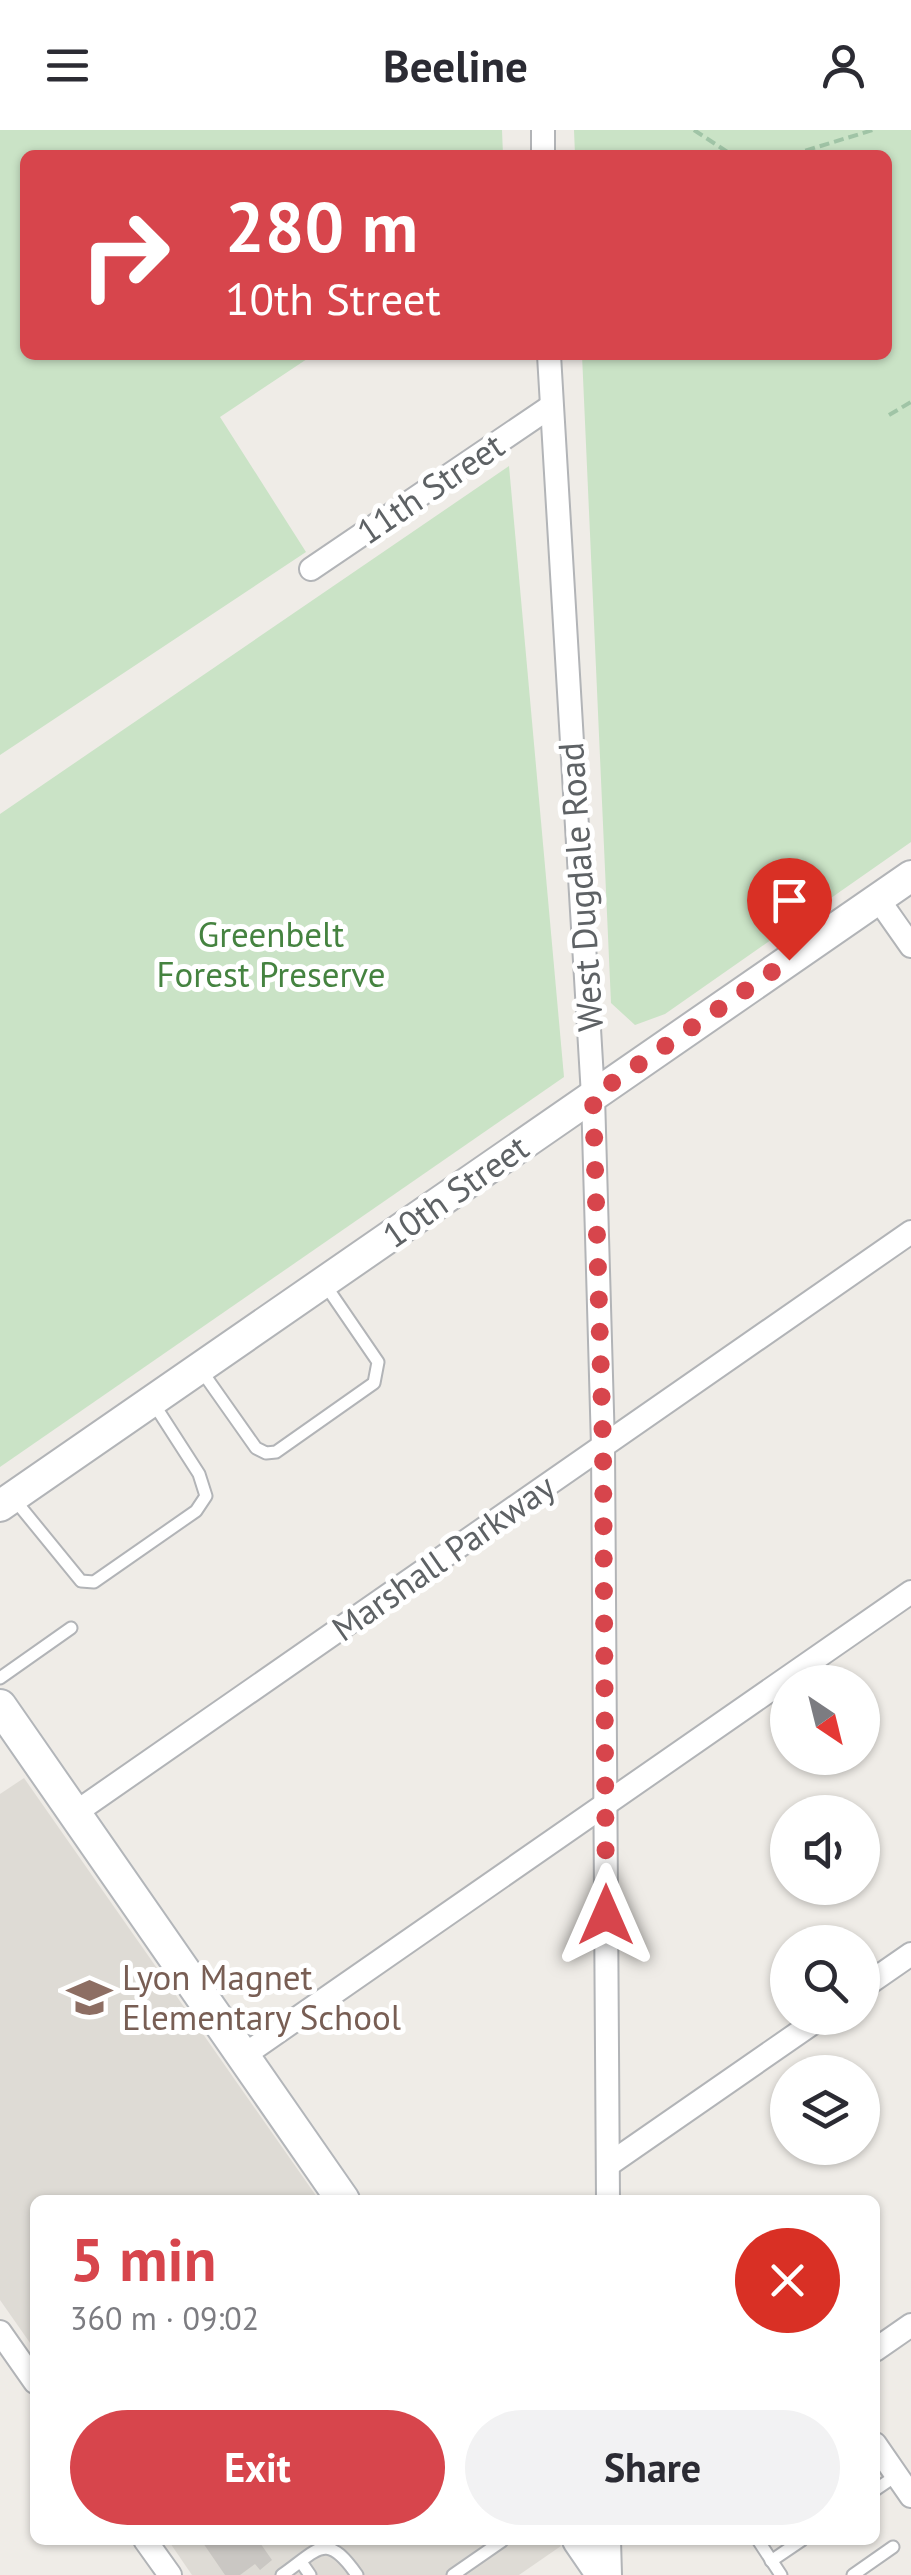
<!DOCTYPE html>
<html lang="en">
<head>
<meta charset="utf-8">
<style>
  body { margin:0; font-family:"PT Sans",sans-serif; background:#f2f2f3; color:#2b2b33; height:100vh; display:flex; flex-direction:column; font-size:38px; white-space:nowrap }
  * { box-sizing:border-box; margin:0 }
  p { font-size:32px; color:#7c7c81 }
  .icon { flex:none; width:55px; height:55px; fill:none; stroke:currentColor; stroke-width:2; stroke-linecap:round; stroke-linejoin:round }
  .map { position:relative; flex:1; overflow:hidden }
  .drawer { position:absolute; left:30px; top:2065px; width:850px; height:350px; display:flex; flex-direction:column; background:#fff; border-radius:15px; box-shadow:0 2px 8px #0004 }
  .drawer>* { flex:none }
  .hud { position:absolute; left:20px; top:20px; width:872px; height:210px; border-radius:15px; box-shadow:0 2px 8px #0004; background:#d7454c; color:#fff; overflow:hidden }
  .needle { width:65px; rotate:145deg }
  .controls { position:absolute; left:770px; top:1535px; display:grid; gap:20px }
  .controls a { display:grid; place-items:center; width:110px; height:110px; border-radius:50%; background:#fff; box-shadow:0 2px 8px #0004; font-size:50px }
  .pin { position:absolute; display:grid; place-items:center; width:85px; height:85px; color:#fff; margin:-102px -42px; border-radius:50% 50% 50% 0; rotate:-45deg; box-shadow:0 0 10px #0007 }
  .pin .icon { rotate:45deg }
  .me { position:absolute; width:110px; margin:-55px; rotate:0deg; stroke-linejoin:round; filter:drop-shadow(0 0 8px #0008) }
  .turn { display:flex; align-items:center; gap:35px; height:210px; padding:0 40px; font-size:45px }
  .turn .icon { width:130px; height:130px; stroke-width:2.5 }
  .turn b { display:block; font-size:70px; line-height:85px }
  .round { display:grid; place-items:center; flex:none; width:105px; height:105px; border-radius:52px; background:#f2f2f3 }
  .overview { display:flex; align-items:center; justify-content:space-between; height:170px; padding:0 40px }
  h1 { font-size:60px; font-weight:700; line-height:75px; color:#d7454c }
  .primary-button { display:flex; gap:20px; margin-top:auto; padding:20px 40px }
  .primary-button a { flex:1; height:115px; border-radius:60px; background:#d7454c; color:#fff; font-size:40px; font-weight:700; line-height:115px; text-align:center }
  .primary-button a+a { background:#f2f2f3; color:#2b2b33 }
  header { display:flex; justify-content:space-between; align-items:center; height:130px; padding:0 40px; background:#fff; font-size:45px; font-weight:700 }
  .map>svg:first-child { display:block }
</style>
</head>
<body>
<header><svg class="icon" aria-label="menu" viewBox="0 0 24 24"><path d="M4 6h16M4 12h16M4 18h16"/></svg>Beeline<svg class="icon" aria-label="person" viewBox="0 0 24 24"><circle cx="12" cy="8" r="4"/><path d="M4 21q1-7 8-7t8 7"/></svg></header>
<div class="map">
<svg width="911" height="2445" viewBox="0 0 911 2445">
  <rect width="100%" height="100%" fill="#efece7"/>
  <g fill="#dedbd5">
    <path d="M24,1648l295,422h-284v150l-35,-50v-506z"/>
    <path d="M168,2410h389l4,6 -42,29h-327z"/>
  </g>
  <g fill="#cae3c6">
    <path d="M0,0h502l1,25h-478v200h288l-93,62 86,135 -306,203z"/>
    <path d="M574,0h337v712l-246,172 -30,11 -24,-22 -29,-648h306v-200h-313z"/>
    <path d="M509,336l55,611 -564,390v-653z"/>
  </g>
  <path fill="#cac7c3" d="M201,2410h57l14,20 -12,10 -5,-6 -15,11h-15z"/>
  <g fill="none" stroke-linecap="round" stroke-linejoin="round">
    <defs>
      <g id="service">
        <path d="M201,1240l55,78 10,5 10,-1 98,-69 4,-21 -52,-76"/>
        <path d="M14,1369l67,82 13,1 102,-71 10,-15 -7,-22 -47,-73"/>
        <path d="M0,1548l71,-50"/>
        <path d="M875,2360l22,-15"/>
        <path d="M758,2410l23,35"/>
        <path d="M771,2431l31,-21"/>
        <path d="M301,2432l9,13"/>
        <path d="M282,2445c37,-26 44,-44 75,0"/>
        <path d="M453,2445l49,-34"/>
        <path d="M853,2445l40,-28"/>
      </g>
      <g id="minor">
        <path d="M543,0v25"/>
        <path d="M549,225l44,741 10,350 5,754"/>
        <path d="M311,439l239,-162"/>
        <path d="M878,769l33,47"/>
        <path d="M75,1683l836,-581"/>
        <path d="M862,1858l49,-34"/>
        <path d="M243,1926l668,-464"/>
        <path d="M608,2035l212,-147"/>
        <path d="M0,2202l35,50"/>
        <path d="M875,2220l36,-25"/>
        <path d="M875,2314l36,52"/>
        <path d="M145,2410l25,35"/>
        <path d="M609,2410l1,35"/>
      </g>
      <path id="tertiary" d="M0,1376l911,-630"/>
      <g id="secondary">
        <path d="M0,1576l343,494"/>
        <path d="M579,2410l24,35"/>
      </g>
    </defs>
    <use href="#service" stroke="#b2b4b7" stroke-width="15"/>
    <use href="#minor" stroke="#b2b4b7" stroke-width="26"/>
    <use href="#tertiary" stroke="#b2b4b7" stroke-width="34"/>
    <use href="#secondary" stroke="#b3b6ba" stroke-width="36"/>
    <g stroke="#a0c4a6" stroke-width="4" stroke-dasharray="10 5" stroke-linecap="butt">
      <path d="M694,0l38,25"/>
      <path d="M791,25l82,-25"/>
      <path d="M889,285l22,-13"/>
    </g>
    <use href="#service" stroke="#fff" stroke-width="11"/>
    <use href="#minor" stroke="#fff" stroke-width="22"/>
    <use href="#tertiary" stroke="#fff" stroke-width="30"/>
    <use href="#secondary" stroke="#fff" stroke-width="32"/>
  </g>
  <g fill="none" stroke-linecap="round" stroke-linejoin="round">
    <path stroke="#d7454c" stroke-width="18" stroke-dasharray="0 32.4" d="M606,1785l-3,-469 -10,-350 196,-136"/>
  </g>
  <defs>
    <symbol id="school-bare" viewBox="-9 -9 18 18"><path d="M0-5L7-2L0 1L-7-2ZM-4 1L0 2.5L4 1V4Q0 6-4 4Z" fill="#8d6e63" stroke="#fff" stroke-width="2.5" paint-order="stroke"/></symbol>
  </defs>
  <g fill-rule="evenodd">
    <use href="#school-bare" x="58" y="1836" width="63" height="63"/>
  </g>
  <g text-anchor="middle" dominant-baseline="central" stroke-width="10" stroke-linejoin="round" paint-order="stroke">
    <g font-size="35" fill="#5e6265" stroke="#fff">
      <text transform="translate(430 358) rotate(-34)">11th Street</text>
      <text transform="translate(580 757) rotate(-94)">West Dugdale Road</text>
      <text transform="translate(455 1061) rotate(-35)">10th Street</text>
      <text transform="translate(443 1427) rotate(-35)">Marshall Parkway</text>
    </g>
    <g font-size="35" fill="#458340" stroke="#fff">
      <text x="271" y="804">Greenbelt<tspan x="271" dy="40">Forest Preserve</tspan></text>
    </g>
    <g font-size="35" fill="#785e54" stroke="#fff" text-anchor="start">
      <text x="122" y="1847">Lyon Magnet<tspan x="122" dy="40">Elementary School</tspan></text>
    </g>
  </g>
</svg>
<div class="controls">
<a><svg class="needle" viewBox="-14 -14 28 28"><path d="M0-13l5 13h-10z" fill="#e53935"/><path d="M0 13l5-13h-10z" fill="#7c7c81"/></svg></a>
<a><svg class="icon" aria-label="sound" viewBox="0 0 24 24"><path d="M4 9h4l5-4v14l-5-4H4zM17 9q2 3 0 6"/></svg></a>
<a><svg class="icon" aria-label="search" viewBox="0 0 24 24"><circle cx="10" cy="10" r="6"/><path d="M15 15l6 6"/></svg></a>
<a><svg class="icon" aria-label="layers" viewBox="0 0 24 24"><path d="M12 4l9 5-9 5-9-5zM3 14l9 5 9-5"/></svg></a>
</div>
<div class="pin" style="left:789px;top:830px;background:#d93025"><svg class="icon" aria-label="arrive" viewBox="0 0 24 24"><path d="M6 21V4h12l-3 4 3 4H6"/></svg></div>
<svg class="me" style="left:606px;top:1785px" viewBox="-20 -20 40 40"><path d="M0-17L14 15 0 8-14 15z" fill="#d7454c" stroke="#fff" stroke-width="4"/></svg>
<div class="hud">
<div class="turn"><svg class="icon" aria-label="right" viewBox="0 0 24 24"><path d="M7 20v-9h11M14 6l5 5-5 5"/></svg><div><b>280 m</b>10th Street</div></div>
</div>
<section class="drawer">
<div class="overview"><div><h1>5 min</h1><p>360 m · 09:02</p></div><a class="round" style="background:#d93025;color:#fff"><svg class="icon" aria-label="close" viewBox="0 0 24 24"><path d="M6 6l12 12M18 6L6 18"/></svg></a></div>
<div class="primary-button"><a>Exit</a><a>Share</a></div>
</section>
</div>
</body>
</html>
